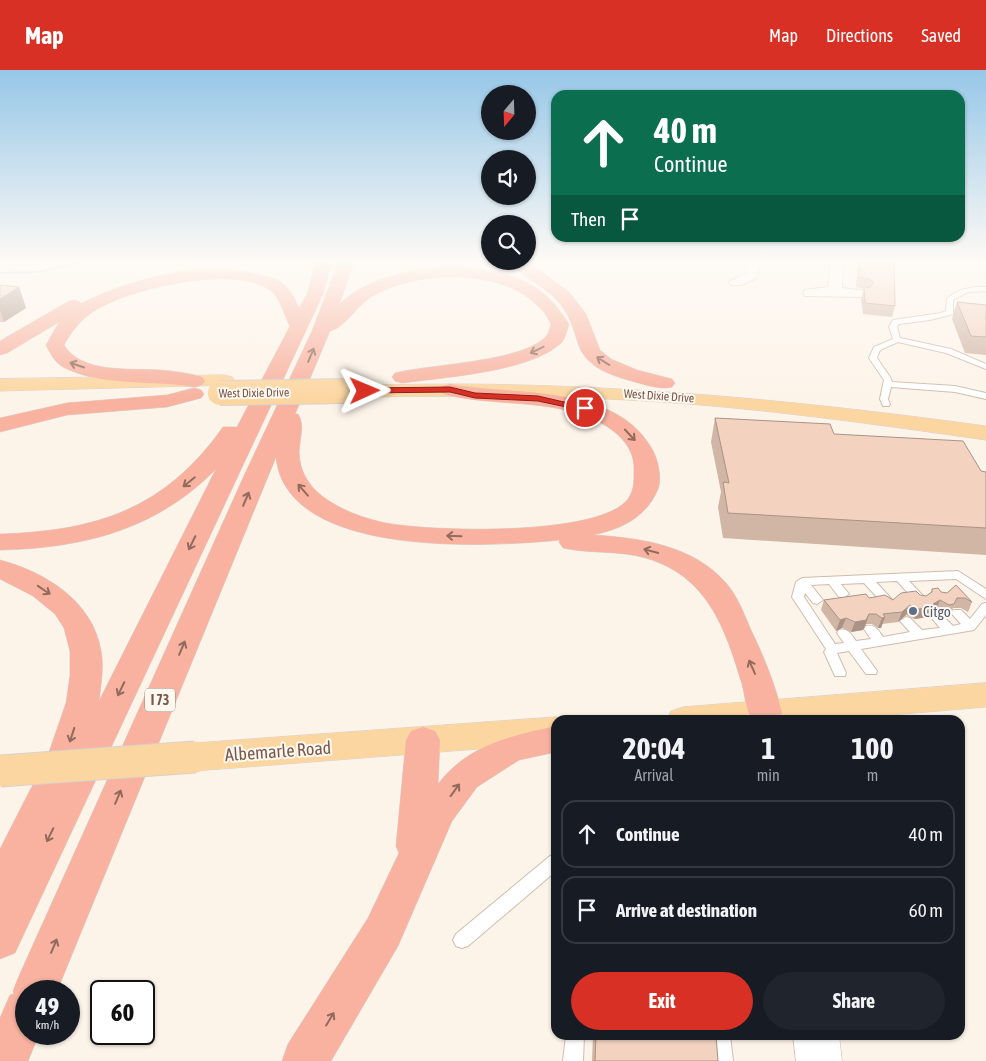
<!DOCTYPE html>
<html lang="en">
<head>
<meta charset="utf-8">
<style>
  body { margin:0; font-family:"Asap Condensed",sans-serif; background:#20242c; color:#f1f3f6; height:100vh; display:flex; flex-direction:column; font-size:19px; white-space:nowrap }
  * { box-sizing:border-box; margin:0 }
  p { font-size:16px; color:#9ea1a6 }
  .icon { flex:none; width:28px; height:28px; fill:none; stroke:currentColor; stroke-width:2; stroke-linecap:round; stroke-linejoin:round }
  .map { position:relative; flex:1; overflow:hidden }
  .side { position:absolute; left:551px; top:645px; width:414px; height:325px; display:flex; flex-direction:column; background:#171b24; border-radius:15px; box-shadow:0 1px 4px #0004 }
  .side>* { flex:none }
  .banner { position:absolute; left:551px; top:20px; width:414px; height:152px; border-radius:15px; box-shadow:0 1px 4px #0004; background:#0b6e4f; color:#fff; overflow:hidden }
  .needle { width:32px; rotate:199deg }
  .controls { position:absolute; left:481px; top:15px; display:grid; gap:10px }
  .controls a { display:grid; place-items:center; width:55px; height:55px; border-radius:50%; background:#171b24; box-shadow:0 1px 4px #0004; font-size:25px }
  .speed { position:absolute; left:15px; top:910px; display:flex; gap:10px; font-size:25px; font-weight:700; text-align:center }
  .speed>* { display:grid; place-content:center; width:65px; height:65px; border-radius:50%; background:#171b24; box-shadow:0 1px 4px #0004; line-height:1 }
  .speed small { font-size:12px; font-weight:400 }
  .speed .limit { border:2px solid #111; border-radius:8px; background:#fff; color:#111 }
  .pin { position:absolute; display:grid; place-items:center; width:42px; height:42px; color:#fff; margin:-21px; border:2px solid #fff; border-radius:50%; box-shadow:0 1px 5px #0007 }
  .me { position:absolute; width:55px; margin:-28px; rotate:89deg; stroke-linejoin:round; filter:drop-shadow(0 0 4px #0008) }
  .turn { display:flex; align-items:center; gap:18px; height:105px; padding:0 20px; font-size:22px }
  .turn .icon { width:65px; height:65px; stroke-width:2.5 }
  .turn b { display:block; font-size:35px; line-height:42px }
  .then { display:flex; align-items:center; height:48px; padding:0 20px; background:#0003; gap:10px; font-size:19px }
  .eta { display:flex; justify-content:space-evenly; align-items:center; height:85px; text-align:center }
  .eta b { font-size:30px; font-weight:700; line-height:35px }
  .cta { display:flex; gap:10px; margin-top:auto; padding:10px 20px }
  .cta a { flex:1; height:58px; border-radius:30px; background:#d93025; color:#fff; font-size:20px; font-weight:700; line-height:58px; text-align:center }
  .cta a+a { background:#20242c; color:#f1f3f6 }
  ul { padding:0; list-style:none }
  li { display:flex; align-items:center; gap:15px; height:68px; margin:0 10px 8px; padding:0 10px; border:2px solid #363941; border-radius:15px }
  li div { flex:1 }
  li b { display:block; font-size:19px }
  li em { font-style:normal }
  header { display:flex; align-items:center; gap:30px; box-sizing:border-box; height:70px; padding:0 25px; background:#d93025; color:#fff }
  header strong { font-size:24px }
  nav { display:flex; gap:28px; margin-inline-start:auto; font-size:18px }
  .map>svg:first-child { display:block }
</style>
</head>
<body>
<header>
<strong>Map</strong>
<nav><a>Map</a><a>Directions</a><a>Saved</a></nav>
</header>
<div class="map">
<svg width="986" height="991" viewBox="0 0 986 991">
  <rect width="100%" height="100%" fill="#fdf4e9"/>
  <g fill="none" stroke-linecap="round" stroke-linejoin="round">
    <path fill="#a2d4da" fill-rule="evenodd" d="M81,191h8l-50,12 -39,1v-2l39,-1z"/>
    <defs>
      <g id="service">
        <path d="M975,217h11v4l-18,1 -15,8v14l-23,6 -31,4 -2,3 3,11 51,11 35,15v5l-40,-16 -48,-11 -18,8 -3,8 13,19 2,5 63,4 31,7v6l-31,-7 -64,-5 -3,12 2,5 -1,2h-6l-3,-7 4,-19 -15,-22 5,-11 19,-8 -4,-12 4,-7 48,-7 5,-2 1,-13 13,-8z"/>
        <path d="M958,501l28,18v10l-30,-20 -47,2 18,19 -6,4 -4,-1 -20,-22 -21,1 20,22 -6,4 -4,-1 -22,-24 -23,1 8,10 -6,4 -4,-1 -10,-13 -18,1 12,15 -6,4 -4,-1 -8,-10 -1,4 31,47 9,-1 -7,-10 2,-3c9,-2 12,4 17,11l15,-2 -7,-10 2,-3c9,-2 12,4 17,11l27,-5 -10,-11 6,-4 4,1 12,12 18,-2 -10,-12 6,-4 4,1 13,13 8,-2 -10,-11 2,-3h8l9,9 12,-15 4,-1v12l-12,15 -113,19 16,22 -1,3h-10l-17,-23 -12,2 9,20 -1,3h-10l-11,-24 2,-3 -34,-52 4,-15 6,-4z"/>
        <path d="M556,784v17l-88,75 -6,2 -6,-2 -3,-6 3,-6 94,-78z"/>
        <path d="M566,965h18l-1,26h-20z"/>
        <path d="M712,965h18l3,26h-20z"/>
      </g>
      <g id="minor">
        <path d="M749,191h12l-4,17 -16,7h-10l-2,-3 17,-9z"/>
        <path d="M831,191h12l-1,27 25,3 2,3 -2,3 -62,-1 -2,-3 2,-3 23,-3z"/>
      </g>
      <path id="tertiary" d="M793,965h46l3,26h-46z"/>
      <g id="primary">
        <path d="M225,305l7,2 3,4 -3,4 -232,6v-12z"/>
        <path d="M460,314c178,1 350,18 526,42v14c-113,-16 -225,-32 -339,-39 -99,-6 -199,-5 -299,-4l-7,-2 -3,-4 3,-4 7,-2z"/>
        <path d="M986,613v24l-155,13h-165l5,-9 12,-4z"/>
        <path d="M556,647l9,3h-9v23l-361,28 -12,-4 -5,-10 5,-10 12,-4z"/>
      </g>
      <g id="motorway">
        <path d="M316,191h16l-9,33 -308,659 -15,6v-110l48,-94 18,-52 4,-27v-25l-6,-23 -9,-14 -22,-18 -33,-17v-19c45,12 93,41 101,91 3,16 0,33 -2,50l117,-232c-60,61 -133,79 -216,81v-16c97,-3 165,-25 223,-107h14l53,-101c-7,-12 -9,-28 -20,-36 -36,-26 -142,-1 -176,21 -14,9 -22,20 -30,34 17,29 67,23 95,25 15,1 29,3 43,7l3,4 -3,4 -7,2c-41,-7 -91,0 -130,-19 -10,-5 -14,-13 -19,-23l13,-23 -52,31 -7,2v-14l69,-40 6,-1 7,3c53,-25 120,-44 178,-28 8,2 16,3 22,8 8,6 13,16 17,25l8,-14z"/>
        <path d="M339,191h16l-16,44c40,-43 149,-49 197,-17 14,9 23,21 33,36 -2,6 -3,13 -7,18 -30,30 -118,35 -160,41l-7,-2 -3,-4 3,-4c34,-9 132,-11 152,-38 2,-3 3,-8 4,-11 -3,-5 -6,-12 -11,-16 -37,-41 -125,-38 -169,-11 -15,9 -25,30 -41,34l-35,83h3c6,10 3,18 2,29 -4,21 6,41 22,53 17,13 38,21 59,26 44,10 219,15 247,-23 7,-10 6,-20 6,-32 0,-22 -21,-39 -39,-47 -47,-22 -102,-13 -152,-26l-3,-4 3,-4 7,-2c64,12 165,-1 202,65 6,10 10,29 6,40 -12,29 -37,40 -65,46 47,3 100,10 133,48 12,14 18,31 25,47 13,27 24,54 31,83l-4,7h-26c-6,-11 -7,-24 -10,-36 -17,-57 -35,-108 -96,-126 -28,-8 -56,-4 -83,-10l-4,-6 1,-2c-71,7 -274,19 -284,-83l-219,534h-31v43h13l-11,27h-28v-43l10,-23 4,-1 -1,-3 6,-15 224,-498 69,-147z"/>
        <path d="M508,191h19l42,31 17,22 14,36 11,9 26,11 35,9 3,4 -3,4c-12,3 -25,-2 -37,-5 -21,-6 -47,-13 -56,-36 -6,-18 -9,-32 -23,-47 -12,-12 -40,-27 -48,-38z"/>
        <path d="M194,318l7,2 3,4 -3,4 -34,9 -100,8 -67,17v-14l67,-15 100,-8z"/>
        <path d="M556,656v26l-37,8 -42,27 -25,34 -54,125 -67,115h-49l6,-17 80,-126 31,-65 -3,-7 10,-106 5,-9 12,-4 12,4 5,9 -2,44c30,-39 72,-48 118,-58z"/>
      </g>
    </defs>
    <use href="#service" stroke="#d0bbad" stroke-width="2"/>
    <use href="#minor" stroke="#d0bbad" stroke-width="2"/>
    <use href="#tertiary" stroke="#d0bbad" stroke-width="1"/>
    <use href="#primary" stroke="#d9d1cd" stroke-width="1"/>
    <use href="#motorway" stroke="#d9d1cd" stroke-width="1"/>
    <use href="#service" fill="#fff" fill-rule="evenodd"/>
    <use href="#minor" fill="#fff" fill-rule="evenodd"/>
    <use href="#tertiary" fill="#fff" fill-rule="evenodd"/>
    <use href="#primary" fill="#fcd6a1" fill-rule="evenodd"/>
    <use href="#motorway" fill="#f8b29f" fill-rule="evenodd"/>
    <defs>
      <path id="primary-bridge-far1" d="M220,323l128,-2"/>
      <path id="primary-bridge" d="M0,701l195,-14"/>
    </defs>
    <use href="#primary-bridge-far1" stroke="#d9d1cd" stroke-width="26" stroke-linecap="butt"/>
    <use href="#primary-bridge" stroke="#d9d1cd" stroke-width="33" stroke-linecap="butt"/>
    <use href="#primary-bridge-far1" stroke="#fcd6a1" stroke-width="24"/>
    <use href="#primary-bridge" stroke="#fcd6a1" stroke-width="31"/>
  </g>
  <g fill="#d1b5a5">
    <path d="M858,191h36l1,45 -3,11 -29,-3 -2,-15 3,-10 -8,-2z"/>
    <path d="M0,215l19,2 7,21 -22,14h-4z"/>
    <path d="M957,232l29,3v50l-21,-2 -13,-34z"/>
    <path d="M715,348l119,16 152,38v83l-263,-17 -5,-31 3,-15 -10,-50z"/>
    <path d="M956,515l16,17 -4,10 -7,-4h-8l-3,6 -5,1 -9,-5 -6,4 -1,3 -15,2 -8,-4 -8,7 -16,2 -1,4h-3l-6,-4h-6l-3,6 -12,2 -9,-4 -6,3 -15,-21 3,-10 45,-2 24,2 27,-5 6,1 5,-4 1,-3 9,3 6,1z"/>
    <path d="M593,965h123l2,26h-126z"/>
  </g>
  <g fill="#aa9386">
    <path d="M19,217l7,21 -22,14 -4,-12v-11z"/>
    <path d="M940,530l-4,10 -6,4 -1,3 -15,2 4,-10 15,-5z"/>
    <path d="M910,535l-4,10 -8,7 4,-10z"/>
    <path d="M869,544l-3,10 -3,6 -12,2 4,-10z"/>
    <path d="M885,547l-4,11h-3l4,-10z"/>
    <path d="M846,548l-4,10 -6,3 4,-11z"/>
  </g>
  <g fill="#f3d2c0" stroke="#aa9386">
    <path d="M860,191h34l1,45 -30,-3 -1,-15 7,-1 2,-5 -3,-3 -11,-2z"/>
    <path d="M0,215l19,2 -19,12z"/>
    <path d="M957,232l29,3v32l-15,-1z"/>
    <path d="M715,348l115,6 4,10 129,7 18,30 5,1v56l-258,-15 -5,-31 6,1z"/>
    <path d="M956,515l16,17 -7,-4h-8l-3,6 -5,1 -9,-5 -7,4v3l-15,2 -8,-4 -8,7 -19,2 2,3 -3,1 -6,-4h-7l-3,6 -11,2 -9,-4 -6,2 -16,-20 42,-6 3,4 16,-3 8,5 8,-7 15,-2 4,4 6,1 6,-4v-3l6,-1 3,4 6,1z"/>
    <path d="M596,965h120l2,26h-123z"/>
  </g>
  <defs><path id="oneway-shaft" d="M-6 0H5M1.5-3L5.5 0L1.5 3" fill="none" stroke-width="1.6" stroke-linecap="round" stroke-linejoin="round" transform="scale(1.25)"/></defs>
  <g stroke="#926b5c">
    <use href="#oneway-shaft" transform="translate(537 280) rotate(154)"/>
    <use href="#oneway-shaft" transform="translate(311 285) rotate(-67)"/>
    <use href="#oneway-shaft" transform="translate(603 291) rotate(-148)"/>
    <use href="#oneway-shaft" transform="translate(77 295) rotate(-161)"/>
    <use href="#oneway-shaft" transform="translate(630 365) rotate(47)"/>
    <use href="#oneway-shaft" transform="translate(189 412) rotate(141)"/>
    <use href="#oneway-shaft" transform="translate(303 420) rotate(-131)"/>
    <use href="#oneway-shaft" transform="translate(246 429) rotate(-67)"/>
    <use href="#oneway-shaft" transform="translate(454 466) rotate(-178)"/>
    <use href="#oneway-shaft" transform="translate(192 473) rotate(116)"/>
    <use href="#oneway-shaft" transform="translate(651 481) rotate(-165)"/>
    <use href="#oneway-shaft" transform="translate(44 520) rotate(34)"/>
    <use href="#oneway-shaft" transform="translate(182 578) rotate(-67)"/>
    <use href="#oneway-shaft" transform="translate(752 597) rotate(-114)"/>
    <use href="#oneway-shaft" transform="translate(121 619) rotate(116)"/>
    <use href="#oneway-shaft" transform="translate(72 665) rotate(108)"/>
    <use href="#oneway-shaft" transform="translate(455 720) rotate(-54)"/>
    <use href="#oneway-shaft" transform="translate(118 727) rotate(-67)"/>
    <use href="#oneway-shaft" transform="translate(50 765) rotate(116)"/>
    <use href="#oneway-shaft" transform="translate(54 876) rotate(-67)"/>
    <use href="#oneway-shaft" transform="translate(330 949) rotate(-59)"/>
  </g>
  <linearGradient id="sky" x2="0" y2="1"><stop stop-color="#96c7e8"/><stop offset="0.58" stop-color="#fefaf5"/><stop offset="1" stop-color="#fefaf5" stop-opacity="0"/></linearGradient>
  <rect width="986" height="330" fill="url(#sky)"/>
  <path fill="#d93025" stroke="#8d1f18" d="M450,317l25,6 63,3 52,12 -5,3 -47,-10 -63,-3 -25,-6 -85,1 -4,-2 4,-3z"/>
  <circle fill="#5c6f8a" stroke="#fff8f0" stroke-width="2" cx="913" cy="541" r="5"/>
  <g text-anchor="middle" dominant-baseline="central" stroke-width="4" stroke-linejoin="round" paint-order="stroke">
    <g font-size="12" fill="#79594b" stroke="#fff8f0">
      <text transform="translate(254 323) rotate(-1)">West Dixie Drive</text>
      <text transform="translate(659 326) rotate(4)">West Dixie Drive</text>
    </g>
    <rect fill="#fff8f0" stroke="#a1897c" stroke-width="1" x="145" y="618.5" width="30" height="23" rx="4"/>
    <g font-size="14" font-weight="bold" fill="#79594b">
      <text x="160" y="630">I 73</text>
    </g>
    <g font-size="15" fill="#4e5e75" stroke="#fff8f0" text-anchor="start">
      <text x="923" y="541">Citgo</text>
    </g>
    <g font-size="18" fill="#79594b" stroke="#fff8f0">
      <text transform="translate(278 681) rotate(-4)">Albemarle Road</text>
    </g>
  </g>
</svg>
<div class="controls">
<a><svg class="needle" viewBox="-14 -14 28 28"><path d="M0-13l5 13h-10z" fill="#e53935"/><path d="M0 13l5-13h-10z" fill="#9ea1a6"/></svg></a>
<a><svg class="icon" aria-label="sound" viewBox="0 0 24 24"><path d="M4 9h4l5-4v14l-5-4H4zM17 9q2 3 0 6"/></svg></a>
<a><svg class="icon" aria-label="search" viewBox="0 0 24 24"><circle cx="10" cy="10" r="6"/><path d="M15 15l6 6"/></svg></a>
</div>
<div class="speed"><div>49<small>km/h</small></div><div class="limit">60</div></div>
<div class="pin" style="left:585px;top:338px;background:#d93025"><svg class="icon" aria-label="arrive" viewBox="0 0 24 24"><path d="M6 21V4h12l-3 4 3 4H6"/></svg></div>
<svg class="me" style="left:365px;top:321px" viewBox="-20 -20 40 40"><path d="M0-17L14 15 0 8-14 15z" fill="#d93025" stroke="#fff" stroke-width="4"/></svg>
<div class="banner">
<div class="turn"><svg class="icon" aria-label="ahead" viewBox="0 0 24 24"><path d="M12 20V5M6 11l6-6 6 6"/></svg><div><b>40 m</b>Continue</div></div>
<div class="then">Then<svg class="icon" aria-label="arrive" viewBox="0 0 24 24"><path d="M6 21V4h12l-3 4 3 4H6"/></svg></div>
</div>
<section class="side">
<div class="eta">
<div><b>20:04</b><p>Arrival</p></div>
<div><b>1</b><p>min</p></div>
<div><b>100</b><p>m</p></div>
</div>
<ul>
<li><svg class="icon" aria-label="ahead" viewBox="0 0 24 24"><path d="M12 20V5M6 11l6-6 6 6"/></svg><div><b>Continue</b></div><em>40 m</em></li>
<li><svg class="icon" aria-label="arrive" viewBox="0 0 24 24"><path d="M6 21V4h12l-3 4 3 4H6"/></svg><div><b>Arrive at destination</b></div><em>60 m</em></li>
</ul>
<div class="cta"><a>Exit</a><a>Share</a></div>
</section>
</div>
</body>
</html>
